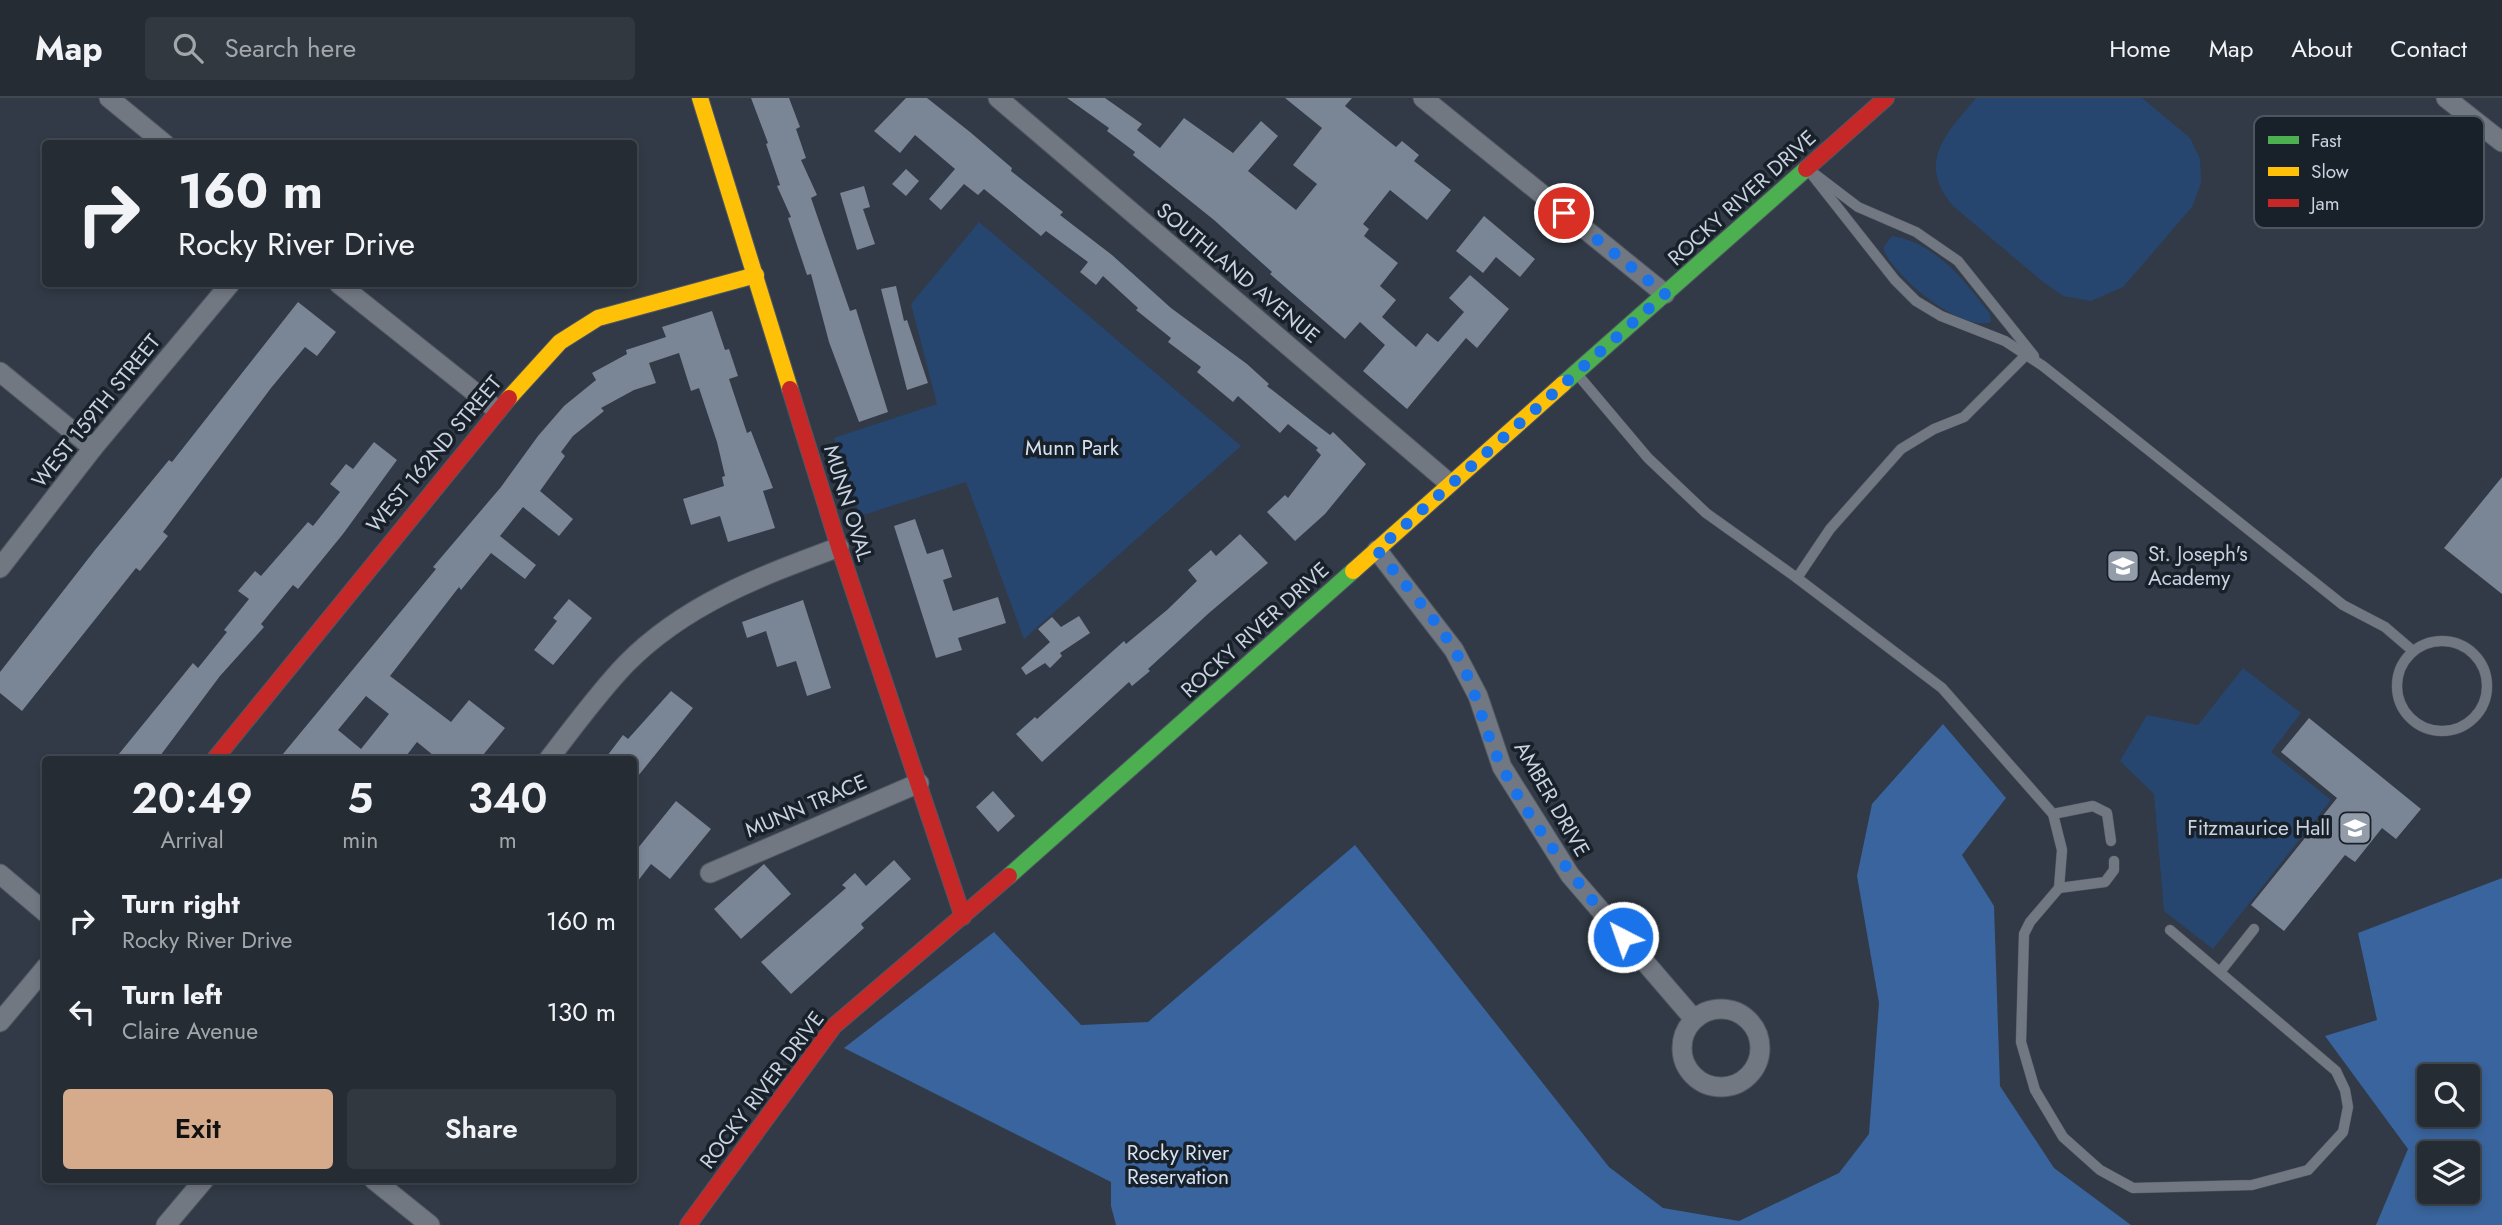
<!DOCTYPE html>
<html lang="en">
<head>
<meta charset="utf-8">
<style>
  body { margin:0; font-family:Jost,sans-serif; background:#313840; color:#f1f3f6; height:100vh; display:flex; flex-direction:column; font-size:26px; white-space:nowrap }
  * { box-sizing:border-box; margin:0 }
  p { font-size:23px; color:#a3a7ac }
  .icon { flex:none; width:38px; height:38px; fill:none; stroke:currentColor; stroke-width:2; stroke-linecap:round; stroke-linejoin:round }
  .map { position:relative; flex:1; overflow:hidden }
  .drawer { position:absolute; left:42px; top:658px; width:595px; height:427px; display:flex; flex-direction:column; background:#252c34; border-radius:7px; box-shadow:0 4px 10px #0003,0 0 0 2px #42484f }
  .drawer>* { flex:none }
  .guide { position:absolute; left:42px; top:42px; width:595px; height:147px; border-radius:7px; box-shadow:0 4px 10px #0003,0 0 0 2px #42484f; background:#252c34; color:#f1f3f6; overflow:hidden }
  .tools { position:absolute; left:2417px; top:966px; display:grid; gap:14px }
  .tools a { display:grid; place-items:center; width:63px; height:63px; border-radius:7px; background:#252c34; box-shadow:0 4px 10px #0003,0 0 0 2px #42484f; font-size:35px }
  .pin { position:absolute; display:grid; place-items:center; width:60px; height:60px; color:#fff; margin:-30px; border:4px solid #fff; border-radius:50%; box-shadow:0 2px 7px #0007 }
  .me { position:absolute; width:77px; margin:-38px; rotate:319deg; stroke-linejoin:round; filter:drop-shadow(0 0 5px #0008) }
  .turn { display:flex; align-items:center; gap:24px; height:147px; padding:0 21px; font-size:32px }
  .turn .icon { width:91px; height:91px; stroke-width:2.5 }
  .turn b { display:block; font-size:49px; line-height:60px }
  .eta { display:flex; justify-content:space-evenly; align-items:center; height:119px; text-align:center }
  .eta b { font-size:42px; font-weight:600; line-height:49px }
  .primary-button { display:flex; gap:14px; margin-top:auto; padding:14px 21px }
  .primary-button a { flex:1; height:80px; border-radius:7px; background:#d6ab8b; color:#111; font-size:28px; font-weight:600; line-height:80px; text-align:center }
  .primary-button a+a { background:#313840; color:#f1f3f6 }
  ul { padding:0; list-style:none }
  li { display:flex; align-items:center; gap:21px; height:91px; padding:0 21px }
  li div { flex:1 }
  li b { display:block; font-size:26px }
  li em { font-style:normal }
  header { display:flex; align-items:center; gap:42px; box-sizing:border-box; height:98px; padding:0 35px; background:#252c34; border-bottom:2px solid #42484f }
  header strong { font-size:33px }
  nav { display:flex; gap:38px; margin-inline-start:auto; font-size:24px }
  .search { width:490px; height:63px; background:#313840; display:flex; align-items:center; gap:18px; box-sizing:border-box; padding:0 24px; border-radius:7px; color:#a3a7ac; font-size:26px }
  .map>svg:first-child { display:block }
</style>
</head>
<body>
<header>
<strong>Map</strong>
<div class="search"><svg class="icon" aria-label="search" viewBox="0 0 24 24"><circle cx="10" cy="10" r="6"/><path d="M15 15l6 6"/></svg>Search here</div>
<nav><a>Home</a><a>Map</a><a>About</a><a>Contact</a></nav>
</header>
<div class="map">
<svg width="2502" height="1127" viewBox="0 0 2502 1127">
  <rect width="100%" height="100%" fill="#313a46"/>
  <g fill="#27466f">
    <path d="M1976,0h166l48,40 10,21 1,24 -9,24 -69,80 -32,14 -28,-5 -21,-15 -89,-75c-37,-44 -7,-72 23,-108z"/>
    <path d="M979,124l262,224 -217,193 -58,-157 -106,34 -26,-78 103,-34 -26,-100z"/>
    <path d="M1892,138c44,7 73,45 98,78l1,8c-31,10 -98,-46 -108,-74z"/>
    <path d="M2243,570l58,45 -30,39 60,48 -118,149 -49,-38 -10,-117 -34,-33 27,-46 51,10z"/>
  </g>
  <g fill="#39649d" fill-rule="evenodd">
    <path d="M1943,626l63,74 -44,57 32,51 6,180 54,82 77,57h-1015l-5,-19v-24l-267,-134 150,-116 87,93 67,-3 207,-177 254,322 54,41 76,13 100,-48 30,-39 10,-131 -22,-127 15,-72z"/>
    <path d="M2502,780v347h-126l32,-76 -83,-113 52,-16 -19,-87zM2429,978h39v39h-39zM2429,1055h39v39h-39z"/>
  </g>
  <g fill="#7a8595" fill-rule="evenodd">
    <path d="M751,0h38l11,29 -4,2 10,29 -5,2 16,35 -6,3 39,113 6,-2 32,103 -29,10 -30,-80 -18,-68 -4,1 -19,-57 3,-1 -14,-31 3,-1 -14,-41 2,-1z"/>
    <path d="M906,0h21l43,34 42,36 -1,3 52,41 -3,3 52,40 59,53 76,56 22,20 -2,2 46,36 17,13 3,-3 33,32 -41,50 -30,27 -28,-29 18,-17 3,3 33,-43 -5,-5 2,-2 -30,-24 -8,9 -42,-37 -5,6 -36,-30 4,-5 -33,-25 3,-4 -35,-28 2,-2 -35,-32 -7,9 -16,-13 8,-10 -42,-31 -5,5 -57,-47 -6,6 -14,-11 -23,26 -12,-11 26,-30 -40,-34 -15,18 -26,-22z"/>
    <path d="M1067,0h38l37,26 -5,6 23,18 24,-30 49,35 28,-32 17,15 -30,35 48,39 21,-26 -24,-19 29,-37 -37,-30h67l-7,8 51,41 6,-6 17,14 -5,6 37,29 -24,30 -37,-30 -27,34 6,5 -5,7 34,27 -18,23 16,14 -14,17 34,30 11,-14 11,9 26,-30 -15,-14 21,-23 39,34 -32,39 -11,-10 -59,71 -44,-38 22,-26 -25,-23 -15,17 -75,-65 2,-2 -58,-52 -81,-65 2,-3 -28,-21 2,-3z"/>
    <path d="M906,71l13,12 -13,15 -14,-12z"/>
    <path d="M864,88l6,21 -7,2 12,35 -18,6 -17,-57z"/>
    <path d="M1484,118l51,43 -15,18 -24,-20 -13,16 -27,-22z"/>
    <path d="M896,188l8,35 3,-1 21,63 -21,7 -26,-101z"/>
    <path d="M298,204l38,30 -19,24 -12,-9 -34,41 -108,144 5,4 -28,35 -4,-3 -114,143 -22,-18v-21l95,-122 74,-90 3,2z"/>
    <path d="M712,213l13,39 4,-1 9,27 -9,3 18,54 4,-2 22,57 -10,3 12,37 -47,14 -8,-26 -29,9 -8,-26 41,-13 -2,-9 3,-1 -8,-34 -18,-54 -8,3 -12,-38 -30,10 7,20 -22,7 -33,18 3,3 -31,25 -12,16 4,4 -25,35 33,28 -14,17 -36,-29 -23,29 36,29 -11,14 -34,-26 -30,37 -2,-3 -69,89 61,46 18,-22 36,28 -26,32h-40l-22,-18 -14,18h-125l158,-191 -3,-2 68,-80 37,-51 26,-30 32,-26 -4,-7 35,-19 -1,-4 40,-13 -4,-10zM366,598l23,18 -28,35 -23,-19z"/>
    <path d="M374,344l23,18 -54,74 -45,55 -5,-4 -32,39 3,3 -44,49 -63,84h-43l79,-97 5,5 29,-36 -3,-2 25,-31 -11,-8 17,-20 6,5 47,-54 5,4 27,-34 -10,-8 16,-20 7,5z"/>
    <path d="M2502,379v117l-58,-46z"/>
    <path d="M915,421l12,35 16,-5 9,28 -9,3 10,31 45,-14 8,26 -48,15 4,12 -26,8 -42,-132z"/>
    <path d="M1240,436l28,29 -59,50 -61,56 2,2 -18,15 -3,-4 -87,80 -26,-28 19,-17 2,2 87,-78 2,3 41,-34 30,-29 -9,-11 23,-20 5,6z"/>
    <path d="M569,501l23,19 -39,47 -19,-15 23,-29 -4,-3z"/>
    <path d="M803,502l28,88 -24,8 -11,-35 -19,6 -11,-36 -19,7 -5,-16z"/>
    <path d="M1079,518l11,17 -30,20 2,3 -12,12 -5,-5 -19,12 -5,-7 29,-26 -12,-13 14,-12 9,10z"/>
    <path d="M671,593l22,17 -59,73v-21h-30l19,-25 5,4z"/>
    <path d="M2309,620l112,91 -25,30 -14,-11 -27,34 -10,-7 -61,76 -33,-26 86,-107 -56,-46z"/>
    <path d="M993,693l22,25 -17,16 -22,-25z"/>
    <path d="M676,703l35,28 -41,50 -19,-15 -17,22v-33z"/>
    <path d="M894,762l17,19 -50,45 3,4 -73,66 -30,-32 85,-74 -4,-3 13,-12 11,13z"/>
    <path d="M764,766l27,30 -50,45 -27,-30z"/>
  </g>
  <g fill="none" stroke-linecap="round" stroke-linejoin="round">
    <defs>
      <g id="lane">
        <path d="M1809,73l86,109 21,21 25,15 64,25 38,25 300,239 42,22 28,24"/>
        <path d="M1816,77l42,32 58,25 42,29 76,95"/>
        <path d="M1578,277l70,83 58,55 91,65 145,110 111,126 9,36 -3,38 -29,34 -6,12 -3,108 14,48 28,47 37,33 33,18 119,-3 56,-15 35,-38 5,-25 -3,-17 -9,-19 -166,-141"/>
        <path d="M1797,480l33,-49 71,-80 33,-20 30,-12 62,-62"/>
        <circle cx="2442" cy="588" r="45"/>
        <path d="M2053,716l40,-8 14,7 4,28"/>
        <path d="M2059,790l46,-6 9,-12v-9"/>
        <path d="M2220,874l34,-43"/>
      </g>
      <g id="street">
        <path d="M109,0l56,46"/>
        <path d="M998,0l451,385"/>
        <path d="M1423,0l242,196"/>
        <path d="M2446,0l56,44"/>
        <path d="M339,186l158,126"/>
        <path d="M0,274l93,76"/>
        <path d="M1377,452l77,100 24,46 24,71 68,108 124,144"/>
        <path d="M0,470l93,-120 137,-164"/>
        <path d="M548,662c25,-32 50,-67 78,-96 59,-60 135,-88 213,-117"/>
        <path d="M710,775l209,-90"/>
        <path d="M0,776l46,39"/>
        <circle cx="1721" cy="950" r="39"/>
        <path d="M0,924l46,-55"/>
        <path d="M374,1082l56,45"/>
        <path d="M166,1127l38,-45"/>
      </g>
      <g id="fast">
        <path d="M1563,286l243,-215"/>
        <path d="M1009,778l344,-305"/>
      </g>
      <g id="slow">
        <path d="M700,0l90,291"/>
        <path d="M509,300l51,-56 38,-24 158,-43"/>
        <path d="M1353,473l210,-187"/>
      </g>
      <g id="jam">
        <path d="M1806,71l80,-71"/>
        <path d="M790,291l49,158 124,370"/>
        <path d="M214,662l295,-362"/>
        <path d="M688,1127l146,-199 175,-150"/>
      </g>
    </defs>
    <use href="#lane" stroke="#4f5762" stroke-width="11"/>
    <use href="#street" stroke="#4f5762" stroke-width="21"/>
    <use href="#fast" stroke="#4f5762" stroke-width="18"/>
    <use href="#slow" stroke="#4f5762" stroke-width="18"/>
    <use href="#jam" stroke="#4f5762" stroke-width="18"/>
    <use href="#lane" stroke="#727882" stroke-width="10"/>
    <use href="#street" stroke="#727882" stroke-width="19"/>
    <use href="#fast" stroke="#4caf50" stroke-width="16"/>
    <use href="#slow" stroke="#ffc107" stroke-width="16"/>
    <use href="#jam" stroke="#c62828" stroke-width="16"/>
  </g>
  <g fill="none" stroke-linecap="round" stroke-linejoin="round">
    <path stroke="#1a73e8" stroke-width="12" stroke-dasharray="0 21.6" d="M1564,115l101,81 -288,256c26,33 56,65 78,101 22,37 28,80 48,118 32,61 75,115 120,168"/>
  </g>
  <defs>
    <symbol id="school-square" viewBox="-11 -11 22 22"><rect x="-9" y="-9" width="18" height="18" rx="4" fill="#939daa" stroke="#182029"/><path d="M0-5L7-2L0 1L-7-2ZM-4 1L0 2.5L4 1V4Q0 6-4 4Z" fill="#fff"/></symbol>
  </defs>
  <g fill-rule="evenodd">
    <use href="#school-square" x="2104" y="449" width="38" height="38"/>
    <use href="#school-square" x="2336" y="711" width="38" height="38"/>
  </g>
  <g text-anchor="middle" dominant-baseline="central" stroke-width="7" stroke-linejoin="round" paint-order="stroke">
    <g font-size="21" fill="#c8d2e0" stroke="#182029">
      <text transform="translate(1742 100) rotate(-42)">ROCKY RIVER DRIVE</text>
      <text transform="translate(1238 175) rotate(40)">SOUTHLAND AVENUE</text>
      <text transform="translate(96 313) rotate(-51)">WEST 159TH STREET</text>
      <text transform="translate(434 356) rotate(-50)">WEST 162ND STREET</text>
      <text transform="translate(848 405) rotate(73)">MUNN OVAL</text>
      <text transform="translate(1255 532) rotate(-42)">ROCKY RIVER DRIVE</text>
      <text transform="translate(1552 701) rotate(60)">AMBER DRIVE</text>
      <text transform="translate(806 708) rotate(-23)">MUNN TRACE</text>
      <text transform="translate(762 992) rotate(-53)">ROCKY RIVER DRIVE</text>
    </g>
    <g font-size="21" fill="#d4e2f4" stroke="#182029">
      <text x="1072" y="350">Munn Park</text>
      <text x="1178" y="1055">Rocky River<tspan x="1178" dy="24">Reservation</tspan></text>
    </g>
    <g font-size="21" fill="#c8d2e0" stroke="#182029" text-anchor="start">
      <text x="2148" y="456">St. Joseph's<tspan x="2148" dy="24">Academy</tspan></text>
      <text x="2330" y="730" text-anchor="end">Fitzmaurice Hall</text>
    </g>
  </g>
  <rect x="2254" y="18" width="230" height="112" rx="10" fill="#182029" stroke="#4d5560" stroke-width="2"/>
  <rect x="2268" y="38" width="31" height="8" fill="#4caf50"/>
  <rect x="2268" y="69" width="31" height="9" fill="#ffc107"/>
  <rect x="2268" y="101" width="31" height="8" fill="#c62828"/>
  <g font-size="19" fill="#c8d2e0">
    <text x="2311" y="49">Fast</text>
    <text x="2311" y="80">Slow</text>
    <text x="2311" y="112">Jam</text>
  </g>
</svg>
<div class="tools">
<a><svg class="icon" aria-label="search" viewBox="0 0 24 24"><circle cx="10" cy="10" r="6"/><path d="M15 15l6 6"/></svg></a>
<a><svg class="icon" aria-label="layers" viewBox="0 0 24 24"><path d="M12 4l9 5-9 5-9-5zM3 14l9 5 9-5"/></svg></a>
</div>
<div class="pin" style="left:1564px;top:115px;background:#d93025"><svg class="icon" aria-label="arrive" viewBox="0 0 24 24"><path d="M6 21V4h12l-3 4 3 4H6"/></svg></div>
<svg class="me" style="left:1623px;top:839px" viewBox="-20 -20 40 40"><circle r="17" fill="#1a73e8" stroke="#fff" stroke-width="3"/><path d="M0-11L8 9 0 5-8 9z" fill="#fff"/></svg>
<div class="guide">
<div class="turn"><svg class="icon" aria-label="right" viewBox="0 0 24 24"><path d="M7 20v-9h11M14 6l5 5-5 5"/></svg><div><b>160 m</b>Rocky River Drive</div></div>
</div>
<section class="drawer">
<div class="eta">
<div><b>20:49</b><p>Arrival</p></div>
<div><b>5</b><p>min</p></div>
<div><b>340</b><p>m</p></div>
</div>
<ul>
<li><svg class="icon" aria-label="right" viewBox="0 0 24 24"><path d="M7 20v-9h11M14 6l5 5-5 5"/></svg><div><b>Turn right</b><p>Rocky River Drive</p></div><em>160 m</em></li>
<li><svg class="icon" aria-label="left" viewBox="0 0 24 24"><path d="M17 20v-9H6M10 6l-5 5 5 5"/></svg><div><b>Turn left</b><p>Claire Avenue</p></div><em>130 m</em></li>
</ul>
<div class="primary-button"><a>Exit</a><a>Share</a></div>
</section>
</div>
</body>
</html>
